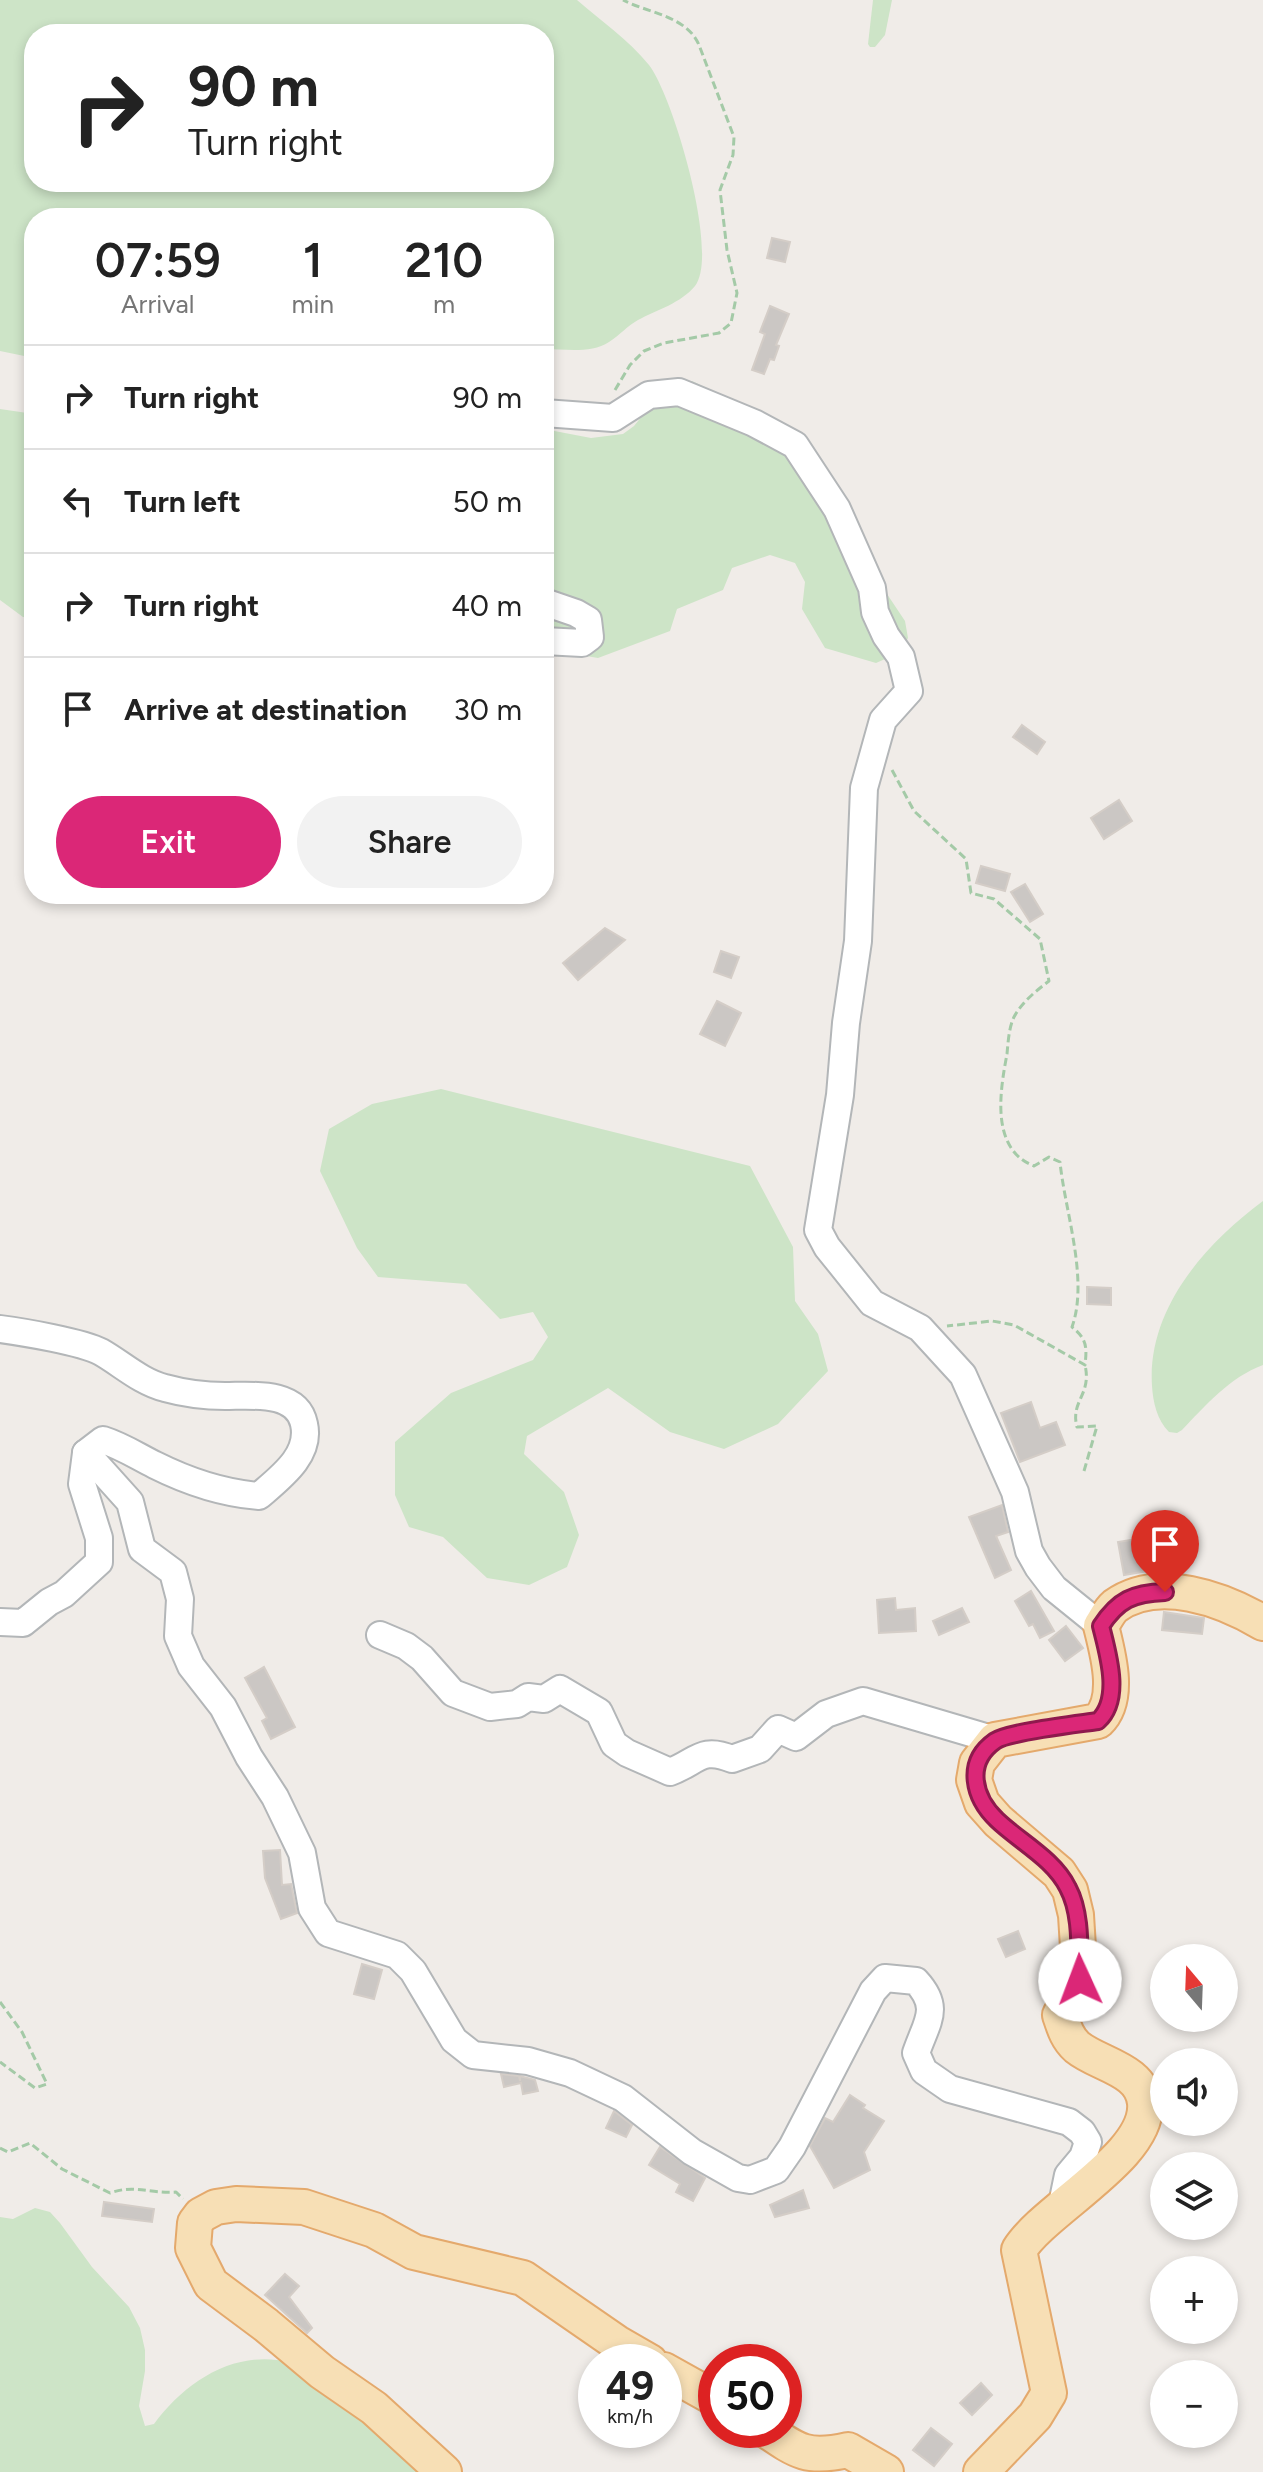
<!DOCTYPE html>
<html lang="en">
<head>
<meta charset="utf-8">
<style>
  body { margin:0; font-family:Figtree,sans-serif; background:#f2f2f2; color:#222; height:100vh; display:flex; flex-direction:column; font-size:30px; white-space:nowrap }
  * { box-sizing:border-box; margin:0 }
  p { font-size:26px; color:#767676 }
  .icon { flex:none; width:44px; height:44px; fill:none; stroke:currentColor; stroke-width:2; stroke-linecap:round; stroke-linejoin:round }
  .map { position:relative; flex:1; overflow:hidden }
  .panel { position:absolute; left:24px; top:208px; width:530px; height:696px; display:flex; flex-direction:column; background:#fff; border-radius:32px; box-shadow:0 4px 12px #0003 }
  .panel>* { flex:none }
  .guide { position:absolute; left:24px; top:24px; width:530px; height:168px; border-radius:32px; box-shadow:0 4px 12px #0003; background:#fff; color:#222; overflow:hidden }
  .needle { width:52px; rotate:341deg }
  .tools { position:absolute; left:1150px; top:1944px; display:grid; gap:16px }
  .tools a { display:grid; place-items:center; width:88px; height:88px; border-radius:50%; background:#fff; box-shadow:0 4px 12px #0003; font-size:40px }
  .speed { position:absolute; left:578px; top:2344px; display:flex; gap:16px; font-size:40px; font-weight:700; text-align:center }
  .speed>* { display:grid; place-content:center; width:104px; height:104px; border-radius:50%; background:#fff; box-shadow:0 4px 12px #0003; line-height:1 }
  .speed small { font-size:20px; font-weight:400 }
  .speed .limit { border:12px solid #d22; background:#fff; color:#111 }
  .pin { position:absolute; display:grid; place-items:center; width:68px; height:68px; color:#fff; margin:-82px -34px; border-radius:50% 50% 50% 0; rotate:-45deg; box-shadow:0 0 8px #0007 }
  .pin .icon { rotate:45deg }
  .me { position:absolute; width:88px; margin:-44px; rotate:358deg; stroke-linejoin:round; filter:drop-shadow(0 0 6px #0008) }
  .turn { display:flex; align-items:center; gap:28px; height:168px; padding:0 32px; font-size:36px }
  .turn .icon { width:104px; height:104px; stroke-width:2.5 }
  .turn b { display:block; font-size:56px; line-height:68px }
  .eta { display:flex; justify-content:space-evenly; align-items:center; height:136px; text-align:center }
  .eta b { font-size:48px; font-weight:600; line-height:56px }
  .cta { display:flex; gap:16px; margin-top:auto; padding:16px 32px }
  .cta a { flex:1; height:92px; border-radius:48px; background:#db2777; color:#fff; font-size:32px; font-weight:600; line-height:92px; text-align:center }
  .cta a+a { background:#f2f2f2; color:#222 }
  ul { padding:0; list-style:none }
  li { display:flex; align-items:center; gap:24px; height:104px; padding:0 32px; border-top:2px solid #e0e0e0 }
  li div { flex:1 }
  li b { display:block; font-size:30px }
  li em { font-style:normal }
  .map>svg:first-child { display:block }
</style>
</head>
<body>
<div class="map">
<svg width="1263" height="2472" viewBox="0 0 1263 2472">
  <rect width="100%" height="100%" fill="#f0ece8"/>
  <g fill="#cde4c7" fill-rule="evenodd">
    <path d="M0,0h577c24,21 52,40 72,65 24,31 71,189 46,221 -14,17 -38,24 -57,34 -11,6 -18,15 -29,22 -18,12 -45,7 -65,7v-131h-510v140l-34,-7zM544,34v148h-510v-148z"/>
    <path d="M873,0h19l-7,35 -10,12h-5l-2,-3z"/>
    <path d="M692,381l113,54 54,117 46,69 3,17 -7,14 -25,11 -51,-15 -23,-39 3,-27 -10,-19 -25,-8 -38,13 -9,22 -46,19 -7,22 -72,27 -54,-9v-220l47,9 32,-4 11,-8 29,-36z"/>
    <path d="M0,409l34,5v204l-11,-1 -23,-17z"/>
    <path d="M441,1089l309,77 43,81 2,54 23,33 10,37 -50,53 -54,25 -54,-17 -62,-44 -81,48 -3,18 40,38 15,43 -12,32 -38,18 -42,-7 -44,-41 -34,-10 -14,-32v-53l56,-49 82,-33 15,-23 -15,-25 -33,7 -34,-35 -88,-7 -21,-29 -37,-77 9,-42 43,-25z"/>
    <path d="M1263,1201v164c-33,12 -58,41 -81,65l-5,3 -8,-1c-12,-12 -16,-30 -17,-46 -5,-77 53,-142 111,-185z"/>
    <path d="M35,2208l15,4 10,11 32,44 37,40 11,21 5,22v21l-6,35 6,20 9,-2c31,-42 80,-75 135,-62l139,110h-428v-255l13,2z"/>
  </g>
  <g fill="#cbc7c4" stroke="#d4cdc7" stroke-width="2">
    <path d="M772,238l18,4 -5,20 -18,-4z"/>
    <path d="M770,306l19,8 -13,31 3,1 -5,14 -4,-1 -6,15 -12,-4 13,-36 -5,-2z"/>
    <path d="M1022,725l23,17 -8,12 -24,-17z"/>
    <path d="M1119,800l13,21 -28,18 -13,-21z"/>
    <path d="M981,866l29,8 -5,17 -29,-8z"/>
    <path d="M1025,884l18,30 -13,8 -19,-30z"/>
    <path d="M605,928l20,12 -47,40 -15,-17z"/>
    <path d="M721,951l18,6 -8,21 -17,-6z"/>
    <path d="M717,1001l24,12 -16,33 -25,-12z"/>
    <path d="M1087,1287l24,1v17l-24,-1z"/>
    <path d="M1031,1402l9,26 16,-6 9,23 -45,17 -19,-49z"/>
    <path d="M1002,1505l6,27 -12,4 15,34 -16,8 -26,-61z"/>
    <path d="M1149,1537l5,33 -30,5 -6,-33z"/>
    <path d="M1031,1591l23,40 -14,7 -7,-14 -4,2 -14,-25z"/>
    <path d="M895,1598l1,12 19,-2 1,23 -37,2 -2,-33z"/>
    <path d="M962,1608l7,14 -30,13 -6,-14z"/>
    <path d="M1164,1612l40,6 -2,16 -40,-4z"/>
    <path d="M1066,1626l17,22 -18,13 -16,-21z"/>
    <path d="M264,1667l31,60 -24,12 -9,-18 5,-3 -22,-40z"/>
    <path d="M280,1850l2,35 9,-1 6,29 -16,6 -16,-41 -2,-27z"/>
    <path d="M1018,1931l7,18 -19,8 -8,-18z"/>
    <path d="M362,1964l20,6 -8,29 -20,-5z"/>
    <path d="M501,2074l18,2 1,5v-5l15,4 3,11 -15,3 -2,-11 -17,4z"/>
    <path d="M850,2095l15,10 -2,3 21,13 -20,31 6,18 -36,18 -24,-42 15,-28 8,4z"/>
    <path d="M614,2111l18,14 -6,12 -20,-9z"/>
    <path d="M660,2147l45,31 -12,23 -17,-9 4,-8 -31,-19z"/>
    <path d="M803,2190l6,18 -34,9 -5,-12z"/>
    <path d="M104,2202l50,7 -2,13 -50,-6z"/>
    <path d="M285,2274l14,12 -10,11 23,31 -5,5 -42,-38z"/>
    <path d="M981,2383l11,12 -20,20 -12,-12z"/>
    <path d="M931,2428l21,16 -18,22 -21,-16z"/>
  </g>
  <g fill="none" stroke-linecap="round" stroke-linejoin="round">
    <defs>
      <g id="minor">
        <path d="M544,413l69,5 36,-23 30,-3 75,31 41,22 42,64 35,79 3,24 11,24 15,21 8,34 -26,29 -19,68 -6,153 -12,82 -6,72 -22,135 9,17 45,56 48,25 43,47 52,117 14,59 9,16 16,21 47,38"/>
        <path d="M544,602l32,11 12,7 2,17 -8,6 -38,-2"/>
        <path d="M0,1329c23,3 82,13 101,23 21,12 40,30 64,36 18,5 42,8 60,8 26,0 72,-6 79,28 7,31 -23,53 -45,72 -38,-3 -70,-14 -104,-31 -18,-9 -33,-19 -52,-25l-17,13 44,49 12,47 31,23 7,27 -2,37 13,30 32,41 26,50 26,40 27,56 10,55 16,25 69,22 16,16 41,69 19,15 55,6 42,12 53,25 69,54 46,26 12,2 26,-10 16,-23 81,-156 12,-13 31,3c25,27 11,40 0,72l8,18 26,18 119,33 13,10 6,10 -5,15 -15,18 -7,34"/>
        <path d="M0,1622l23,1 26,-21 15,-8 35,-32v-24l-17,-54 4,-31"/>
        <path d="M380,1635l26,11 16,12 31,35 37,14 27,-3 11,-7 16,2 16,-10 39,23 15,32 13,9 43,19c27,-10 31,-26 62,-13l28,-10 18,-20 18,8 30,-23 37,-13 132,39"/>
      </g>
      <g id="major">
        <path d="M664,2370l52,29"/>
        <path d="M766,2430c32,22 42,29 82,20l38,22"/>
        <path d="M444,2472l-70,-64 -52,-36 -56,-47 -55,-41 -18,-36 2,-25 6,-8 15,-8 20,-3 68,3 70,23 40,22 109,26 94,65 33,19"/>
        <path d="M981,2472l54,-56 14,-23 -30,-143c25,-41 131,-94 126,-147 -3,-34 -46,-38 -68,-56 -10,-9 -13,-20 -17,-32l20,-35 -4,-65 -6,-25 -11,-17 -61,-52 -16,-18 -8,-23 3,-17 18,-23 103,-19c23,-22 10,-67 3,-95 4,-6 8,-15 14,-20 43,-31 108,-7 148,17"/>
      </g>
    </defs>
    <use href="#minor" stroke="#b3b6b8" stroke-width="30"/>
    <use href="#major" stroke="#e4a96c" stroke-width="38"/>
    <g stroke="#a4caa7" stroke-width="3" stroke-dasharray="8 4" stroke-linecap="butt">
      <path d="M615,390l15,-25 14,-14 20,-8 55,-10 12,-10 6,-30 -10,-43 -7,-60 13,-35 1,-18 -35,-92c-12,-29 -51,-32 -76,-45"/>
      <path d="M892,770l22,41 52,48 5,34 23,6 46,40 9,42c-13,10 -27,21 -35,36 -5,10 -6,26 -7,37 -7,37 -17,95 27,112l15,-9 11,5c5,50 29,117 12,165 15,12 15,20 13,38l-71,-40 -22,-4 -45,5"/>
      <path d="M1084,1471l13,-45 -20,1c-7,-26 15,-32 8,-62"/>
      <path d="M0,2002l22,30 25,52 -12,4 -35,-26"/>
      <path d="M0,2148l8,4 22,-9 32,26 48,24c25,-9 39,1 66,-1l7,7"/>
    </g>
    <use href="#minor" stroke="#fff" stroke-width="26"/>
    <use href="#major" stroke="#f7dfb5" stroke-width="34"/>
  </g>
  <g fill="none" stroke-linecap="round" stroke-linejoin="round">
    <defs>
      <path id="route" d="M1080,1980c-1,-29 2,-66 -12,-92 -14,-29 -48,-46 -71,-68 -23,-22 -33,-57 -2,-79 13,-9 83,-17 103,-20 24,-22 10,-67 3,-95 17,-26 32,-33 64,-34"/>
    </defs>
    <use href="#route" stroke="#8e194d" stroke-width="20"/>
    <use href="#route" stroke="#db2777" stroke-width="14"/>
  </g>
</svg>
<div class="tools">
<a><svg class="needle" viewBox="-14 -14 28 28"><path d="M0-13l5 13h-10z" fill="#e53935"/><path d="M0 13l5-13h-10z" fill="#767676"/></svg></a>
<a><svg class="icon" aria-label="sound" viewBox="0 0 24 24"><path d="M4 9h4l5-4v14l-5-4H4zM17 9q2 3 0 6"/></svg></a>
<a><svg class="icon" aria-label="layers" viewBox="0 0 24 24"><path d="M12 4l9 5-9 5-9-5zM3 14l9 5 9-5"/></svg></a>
<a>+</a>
<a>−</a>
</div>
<div class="speed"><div>49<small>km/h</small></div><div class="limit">50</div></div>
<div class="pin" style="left:1165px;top:1592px;background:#d93025"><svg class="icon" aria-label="arrive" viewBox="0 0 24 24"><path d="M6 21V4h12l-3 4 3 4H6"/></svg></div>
<svg class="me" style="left:1080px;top:1980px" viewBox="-20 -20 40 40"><circle r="19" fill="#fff"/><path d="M0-13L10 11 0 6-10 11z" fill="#db2777"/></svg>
<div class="guide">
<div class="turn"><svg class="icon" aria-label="right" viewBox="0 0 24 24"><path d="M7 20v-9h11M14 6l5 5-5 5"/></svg><div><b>90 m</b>Turn right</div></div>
</div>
<section class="panel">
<div class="eta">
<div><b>07:59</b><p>Arrival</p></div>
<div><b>1</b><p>min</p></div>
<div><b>210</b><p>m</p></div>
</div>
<ul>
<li><svg class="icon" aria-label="right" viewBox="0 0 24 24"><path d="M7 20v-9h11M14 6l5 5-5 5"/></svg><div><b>Turn right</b></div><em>90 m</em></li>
<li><svg class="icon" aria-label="left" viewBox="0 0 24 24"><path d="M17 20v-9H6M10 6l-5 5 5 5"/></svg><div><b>Turn left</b></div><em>50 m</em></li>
<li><svg class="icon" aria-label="right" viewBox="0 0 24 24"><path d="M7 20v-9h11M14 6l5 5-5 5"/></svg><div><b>Turn right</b></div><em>40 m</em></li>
<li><svg class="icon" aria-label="arrive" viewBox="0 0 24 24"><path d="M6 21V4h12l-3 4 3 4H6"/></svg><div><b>Arrive at destination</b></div><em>30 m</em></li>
</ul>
<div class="cta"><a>Exit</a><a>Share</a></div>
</section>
</div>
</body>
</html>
